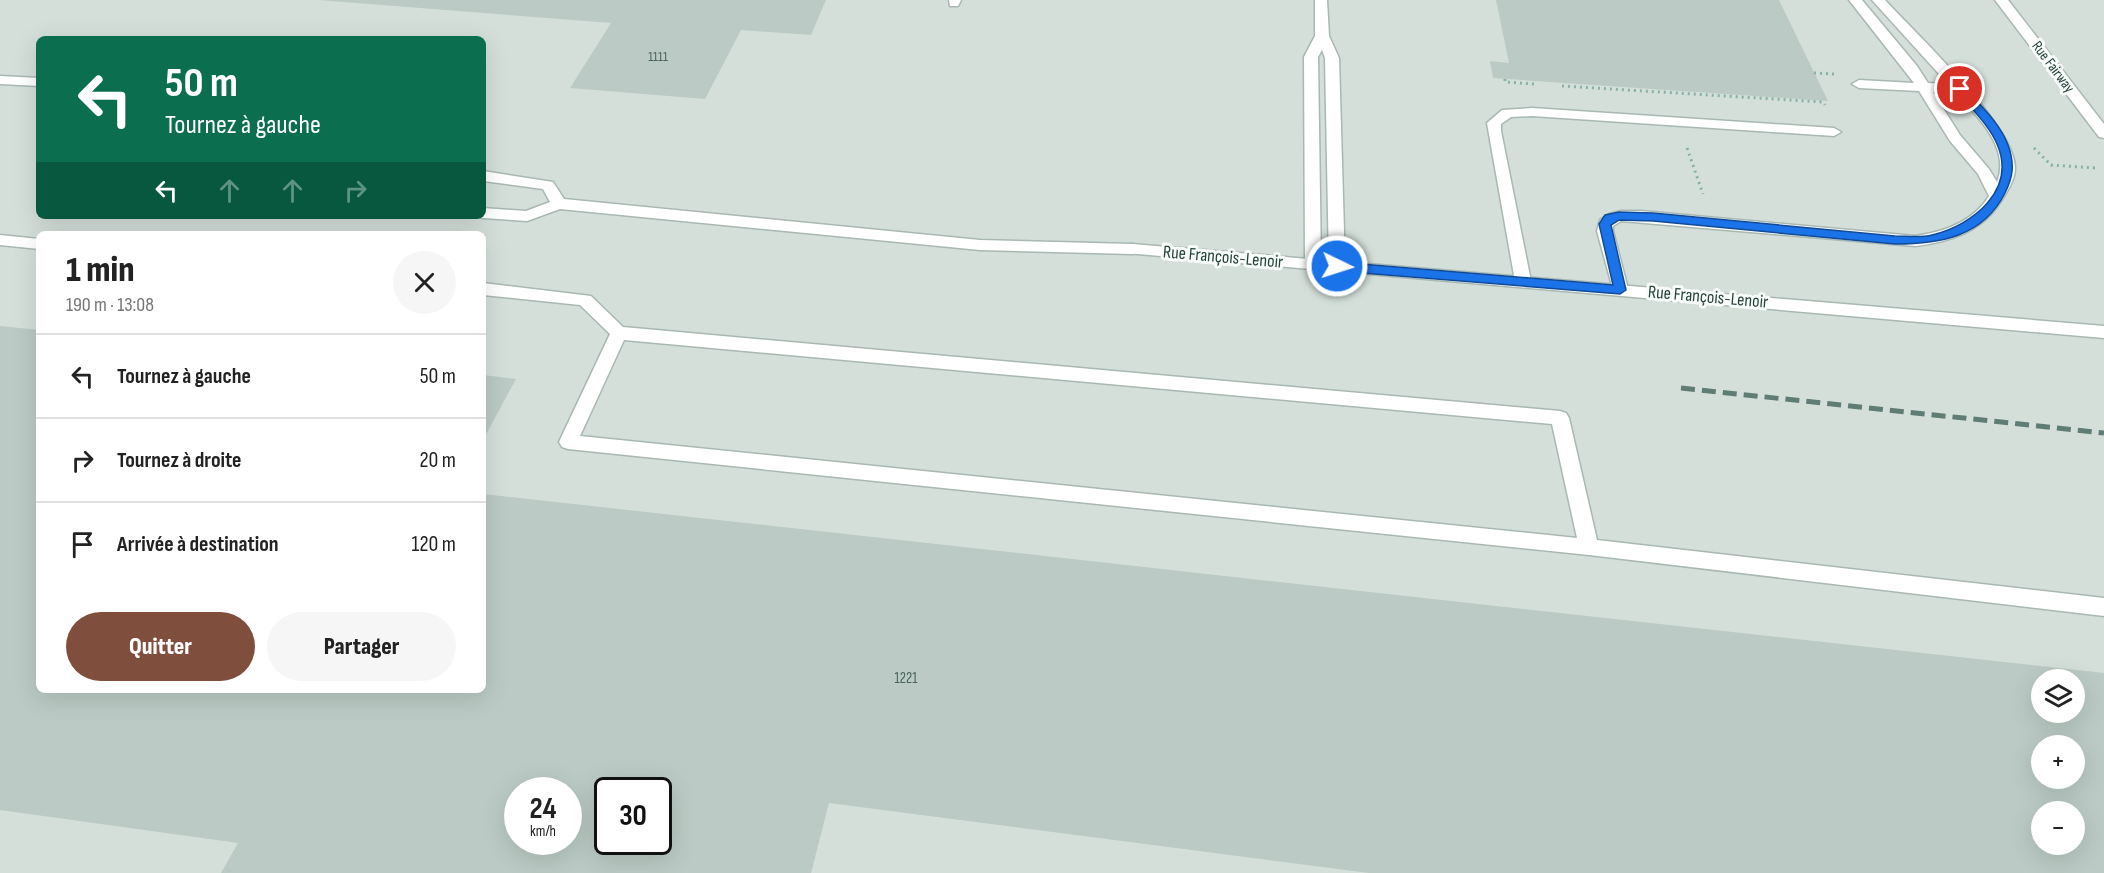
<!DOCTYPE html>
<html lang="fr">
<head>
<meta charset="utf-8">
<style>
  body { margin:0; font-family:"Sofia Sans Condensed",sans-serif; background:#f6f6f6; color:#222; height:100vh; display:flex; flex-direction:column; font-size:22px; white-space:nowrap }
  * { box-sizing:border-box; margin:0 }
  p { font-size:20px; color:#767676 }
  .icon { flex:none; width:33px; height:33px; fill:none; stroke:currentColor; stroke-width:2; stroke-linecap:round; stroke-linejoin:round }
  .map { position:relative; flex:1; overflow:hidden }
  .side { position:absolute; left:36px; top:231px; width:450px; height:462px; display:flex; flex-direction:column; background:#fff; border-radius:9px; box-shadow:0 6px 24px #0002 }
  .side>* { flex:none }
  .guide { position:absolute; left:36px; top:36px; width:450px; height:183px; border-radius:9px; box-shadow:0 6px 24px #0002; background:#0b6e4f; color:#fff; overflow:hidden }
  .tools { position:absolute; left:2031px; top:669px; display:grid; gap:12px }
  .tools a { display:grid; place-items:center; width:54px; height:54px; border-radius:50%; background:#fff; box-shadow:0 6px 24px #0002; font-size:30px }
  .speed { position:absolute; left:504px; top:777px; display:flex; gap:12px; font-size:30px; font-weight:700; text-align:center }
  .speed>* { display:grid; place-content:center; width:78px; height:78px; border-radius:50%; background:#fff; box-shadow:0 6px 24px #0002; line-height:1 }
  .speed small { font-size:15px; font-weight:400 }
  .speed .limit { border:3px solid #111; border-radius:9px; background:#fff; color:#111 }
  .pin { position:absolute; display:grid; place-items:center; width:51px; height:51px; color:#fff; margin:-26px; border:3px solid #fff; border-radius:50%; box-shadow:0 2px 6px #0007 }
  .me { position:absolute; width:66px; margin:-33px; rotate:94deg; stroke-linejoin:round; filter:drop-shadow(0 0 4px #0008) }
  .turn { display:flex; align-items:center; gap:21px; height:126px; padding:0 30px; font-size:27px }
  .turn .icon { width:78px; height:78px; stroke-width:2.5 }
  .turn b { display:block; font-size:42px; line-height:51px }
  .lanes { display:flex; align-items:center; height:57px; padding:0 30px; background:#0003; justify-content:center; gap:30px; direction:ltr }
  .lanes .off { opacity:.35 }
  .round { display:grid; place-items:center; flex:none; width:63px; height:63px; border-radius:32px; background:#f6f6f6 }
  .head { display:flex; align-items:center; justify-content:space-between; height:102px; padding:0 30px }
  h1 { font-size:36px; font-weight:800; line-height:45px }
  .primary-button { display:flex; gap:12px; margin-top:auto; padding:12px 30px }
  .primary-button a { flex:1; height:69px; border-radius:36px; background:#804e3d; color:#fff; font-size:24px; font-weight:800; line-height:69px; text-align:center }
  .primary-button a+a { background:#f6f6f6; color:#222 }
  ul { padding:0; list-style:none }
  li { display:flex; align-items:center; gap:18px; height:84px; padding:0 30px; border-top:2px solid #e0e0e0 }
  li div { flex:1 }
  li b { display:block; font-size:22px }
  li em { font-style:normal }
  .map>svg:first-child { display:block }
</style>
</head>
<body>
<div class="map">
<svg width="2104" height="873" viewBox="0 0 2104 873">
  <rect width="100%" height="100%" fill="#e6efeb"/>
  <path fill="#d4dfda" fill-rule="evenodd" d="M0,0h2104v873h-2104zM39,39h444v177h-444zM39,234h444v456h-444zM2042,680h32v32h-32zM2042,746h32v32h-32zM518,790h50v52h-50zM608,790h50v52h-50zM2042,812h32v32h-32z"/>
  <g fill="#bbcac4" fill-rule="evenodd">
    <path d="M318,0h508l-15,35 -70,-5 -36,69 -135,-11 41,-65z"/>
    <path d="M1496,0h283l49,101 -335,-23 -3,-17 19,2z"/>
    <path d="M0,326l39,4v360h444v-196l1621,179v200h-735l-540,-70 -18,70h-590l17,-30 -238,-33zM2042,680h32v32h-32zM2042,746h32v32h-32zM518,790h50v52h-50zM608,790h50v52h-50zM2042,812h32v32h-32z"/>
    <path d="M483,375l33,4 -33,61z"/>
  </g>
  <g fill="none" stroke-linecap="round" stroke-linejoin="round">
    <defs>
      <g id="service">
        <path d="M949,0h12l-3,6h-8z"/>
        <path d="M1315,0h12l2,36 10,22 6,208 -2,4h-12l-2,-4 -4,-208 -3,-8 -4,7 3,207 -2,4h-12l-2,-4 -1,-207 11,-21z"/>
        <path d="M1849,0h13l55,66 11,17 20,1 -76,-84h13c30,33 131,127 130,168 0,12 -8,24 -14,33 -19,31 -52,41 -86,45l-294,-25 -8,5v5l15,58 -2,4h-12l-17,-62 3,-11 9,-6 12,-3h20l274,25c29,-4 58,-14 74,-40l-11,-22 -28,-33 -31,-50 -60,-3 -7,-4 7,-4 55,3zM1933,92l23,1c21,23 55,55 41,89l-8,-13 -29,-34z"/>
        <path d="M0,76l39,2v8l-39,-2z"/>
        <path d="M1532,108l302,20 7,4 -7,4 -302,-20 -21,1 -10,7v7l30,150 -2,4h-12l-2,-4 -28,-158 15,-13z"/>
        <path d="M483,171l70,11 11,17 416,41 152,4 6,1 2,4 -2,4 -6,1 -152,-4 -420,-41 -33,12 -44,-3 -6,-2h6v-8l43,3 24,-9 -7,-13 -60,-8z"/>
        <path d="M0,235l39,4v10l-39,-4z"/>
        <path d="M483,283l108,13 32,31 937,84 6,2 3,5 28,122 507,58v18l-515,-61 -1021,-106 -6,-2 -3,-5 51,-108 -30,-29 -97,-10zM624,340l928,84 25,114 -997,-102z"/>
      </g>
      <g id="minor">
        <path d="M1995,0h13l96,124v14l-5,-1z"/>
        <path d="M1132,244l972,82v12l-978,-85 -2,-4 2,-4z"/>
      </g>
    </defs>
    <use href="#service" stroke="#a8b8b2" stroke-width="3"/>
    <use href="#minor" stroke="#a8b8b2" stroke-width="3"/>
    <g stroke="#86b3a5" stroke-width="3" stroke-dasharray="2 4" stroke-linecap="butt">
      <path d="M1814,73l20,1"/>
      <path d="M1505,79v3l29,2"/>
      <path d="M1562,86l261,16 2,3"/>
      <path d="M1687,148l16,46"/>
      <path d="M2034,148l17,17 44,3"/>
    </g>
    <use href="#service" fill="#fff" fill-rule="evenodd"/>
    <use href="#minor" fill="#fff" fill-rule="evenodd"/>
    <path stroke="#5f7d75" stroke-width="5" stroke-dasharray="14 7" stroke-linecap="butt" d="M1681,388l423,45"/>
  </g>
  <path fill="#1a73e8" stroke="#114b97" stroke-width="1.5" d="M1960,86l4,1c16,18 36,36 44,58 7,19 5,32 -3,48 -22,44 -65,51 -110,51l-242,-23 -34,-1 -8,5 15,65 -6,4 -283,-23 -6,-5 6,-4 276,23 -14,-61 6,-9 14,-3 34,1 242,23c12,0 26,2 37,-1 41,-10 85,-45 65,-91 -9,-21 -28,-37 -42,-55z"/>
  <g text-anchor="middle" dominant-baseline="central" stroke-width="6" stroke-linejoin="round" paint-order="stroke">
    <g font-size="14" fill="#4a645c">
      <text x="658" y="56">1111</text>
    </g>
    <g font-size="15" fill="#24423a" stroke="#f7fbf9">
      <text transform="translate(2053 67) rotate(53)">Rue Fairway</text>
    </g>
    <g font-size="15" fill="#4a645c">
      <text x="906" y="678">1221</text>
    </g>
    <g font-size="18" fill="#24423a" stroke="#f7fbf9">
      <text transform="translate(1223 257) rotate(5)">Rue François-Lenoir</text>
      <text transform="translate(1708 297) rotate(5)">Rue François-Lenoir</text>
    </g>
  </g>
</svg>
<div class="tools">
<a><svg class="icon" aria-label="layers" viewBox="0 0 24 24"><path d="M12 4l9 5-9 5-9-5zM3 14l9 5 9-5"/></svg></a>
<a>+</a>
<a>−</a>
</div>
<div class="speed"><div>24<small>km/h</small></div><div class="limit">30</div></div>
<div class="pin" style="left:1960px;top:89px;background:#d93025"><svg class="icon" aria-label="arrive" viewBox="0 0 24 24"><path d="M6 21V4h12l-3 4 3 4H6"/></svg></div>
<svg class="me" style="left:1337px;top:266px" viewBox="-20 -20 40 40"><circle r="17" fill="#1a73e8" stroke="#fff" stroke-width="3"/><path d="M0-11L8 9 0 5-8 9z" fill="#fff"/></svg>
<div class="guide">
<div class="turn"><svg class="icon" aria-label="left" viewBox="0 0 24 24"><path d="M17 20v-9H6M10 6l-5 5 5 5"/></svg><div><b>50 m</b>Tournez à gauche</div></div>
<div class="lanes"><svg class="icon" aria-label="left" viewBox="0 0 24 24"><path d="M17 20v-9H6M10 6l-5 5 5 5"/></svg><svg class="icon off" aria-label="ahead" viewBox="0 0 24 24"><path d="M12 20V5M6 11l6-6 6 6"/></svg><svg class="icon off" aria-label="ahead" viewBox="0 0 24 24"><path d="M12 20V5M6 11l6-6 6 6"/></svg><svg class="icon off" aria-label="right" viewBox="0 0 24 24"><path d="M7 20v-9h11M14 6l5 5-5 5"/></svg></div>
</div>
<section class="side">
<div class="head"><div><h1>1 min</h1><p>190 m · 13:08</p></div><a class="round"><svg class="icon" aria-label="close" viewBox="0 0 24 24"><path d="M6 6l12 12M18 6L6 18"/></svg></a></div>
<ul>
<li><svg class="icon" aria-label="left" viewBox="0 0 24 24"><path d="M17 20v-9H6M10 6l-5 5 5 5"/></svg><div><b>Tournez à gauche</b></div><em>50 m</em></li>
<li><svg class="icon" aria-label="right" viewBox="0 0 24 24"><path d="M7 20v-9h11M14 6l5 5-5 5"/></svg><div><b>Tournez à droite</b></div><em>20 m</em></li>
<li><svg class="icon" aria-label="arrive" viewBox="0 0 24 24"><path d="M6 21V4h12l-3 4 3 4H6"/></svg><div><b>Arrivée à destination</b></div><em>120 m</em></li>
</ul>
<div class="primary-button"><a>Quitter</a><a>Partager</a></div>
</section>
</div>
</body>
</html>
